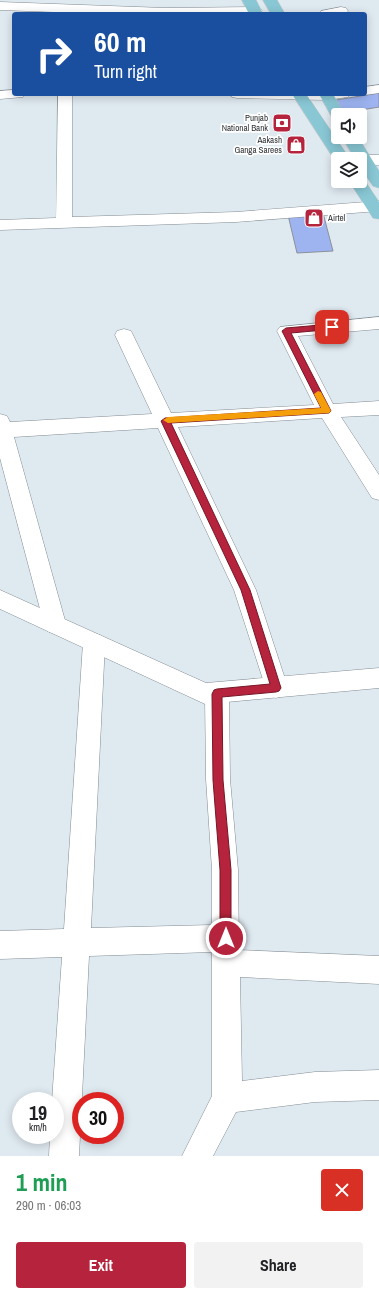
<!DOCTYPE html>
<html lang="en">
<head>
<meta charset="utf-8">
<style>
  body { margin:0; font-family:"Archivo Narrow",sans-serif; background:#f2f2f2; color:#202124; height:100vh; display:flex; flex-direction:column; font-size:15px; white-space:nowrap }
  * { box-sizing:border-box; margin:0 }
  p { font-size:13px; color:#757577 }
  .icon { flex:none; width:22px; height:22px; fill:none; stroke:currentColor; stroke-width:2; stroke-linecap:round; stroke-linejoin:round }
  .map { position:relative; height:1156px; overflow:hidden }
  .sheet { display:flex; flex-direction:column; background:#fff; flex:1 }
  .sheet>* { flex:none }
  .top-card { position:absolute; left:12px; top:12px; width:355px; height:84px; border-radius:4px; box-shadow:0 2px 10px #0003; background:#1a4fa0; color:#fff; overflow:hidden }
  .tools { position:absolute; left:331px; top:108px; display:grid; gap:8px }
  .tools a { display:grid; place-items:center; width:36px; height:36px; border-radius:4px; background:#fff; box-shadow:0 2px 10px #0003; font-size:20px }
  .speed { position:absolute; left:12px; top:1092px; display:flex; gap:8px; font-size:20px; font-weight:700; text-align:center }
  .speed>* { display:grid; place-content:center; width:52px; height:52px; border-radius:50%; background:#fff; box-shadow:0 2px 10px #0003; line-height:1 }
  .speed small { font-size:10px; font-weight:400 }
  .speed .limit { border:6px solid #d22; background:#fff; color:#111 }
  .pin { position:absolute; display:grid; place-items:center; width:34px; height:34px; color:#fff; margin:-17px; border-radius:8px; box-shadow:0 2px 6px #0006 }
  .me { position:absolute; width:44px; margin:-22px; rotate:0deg; stroke-linejoin:round; filter:drop-shadow(0 0 3px #0008) }
  .turn { display:flex; align-items:center; gap:14px; height:84px; padding:0 16px; font-size:18px }
  .turn .icon { width:52px; height:52px; stroke-width:2.5 }
  .turn b { display:block; font-size:28px; line-height:34px }
  .round { display:grid; place-items:center; flex:none; width:42px; height:42px; border-radius:4px; background:#f2f2f2 }
  .headline { display:flex; align-items:center; justify-content:space-between; height:68px; padding:0 16px }
  h1 { font-size:24px; font-weight:800; line-height:30px; color:#1e9e55 }
  .button { display:flex; gap:8px; margin-top:auto; padding:8px 16px }
  .button a { flex:1; height:46px; border-radius:4px; background:#b5233c; color:#fff; font-size:16px; font-weight:800; line-height:46px; text-align:center }
  .button a+a { background:#f2f2f2; color:#202124 }
  .map>svg:first-child { display:block }
</style>
</head>
<body>
<div class="map">
<svg width="379" height="1156" viewBox="0 0 379 1156">
  <rect width="100%" height="100%" fill="#dfe9f0"/>
  <g fill="#9db4f1" stroke="#8d909a">
    <path d="M379,93v14l-35,6 -8,-13z"/>
    <path d="M323,213l10,38 -36,2 -9,-38z"/>
  </g>
  <g fill="none" stroke-linecap="round" stroke-linejoin="round">
    <defs>
      <g id="minor">
        <path d="M0,2l165,6 90,-1 5,1 2,3 -3,3h-151l-108,-4z"/>
        <path d="M341,7l5,1 2,3 -2,3h-27l2,-3z"/>
        <path d="M58,94h14v123l164,-5 143,-11v10l-143,11 -236,8v-10l56,-2z"/>
        <path d="M363,155h16v10l-19,-1v-5h-4l1,-2z"/>
        <path d="M379,317v12l-81,7 35,68 46,-3v14l-38,2 38,58v25l-7,-2 -50,-80 -144,9 78,163 32,98 -4,7 -8,3 -8,-3 -34,-105 -76,-162 -144,9 52,187 -3,7 -8,3 -8,-3 -3,-7 -44,-166v-44l7,2 3,6 142,-8 -37,-79 2,-4 7,-2 7,2 2,4 38,78 143,-8 -37,-74 3,-4z"/>
        <path d="M94,633l8,3 3,7 -14,285 121,-3v-55l-6,-91 -1,-85 4,-7 8,-3 8,3 4,7 1,85 8,91 1,80 140,6v28l-139,-7 2,104 73,-9 64,-2v30l-64,2 -79,10 -23,44h-31l30,-60v-144l-123,4 -10,200h-30l1,-21h5v-34h-3l10,-144 -62,2v-28l64,-2 19,-286 3,-7z"/>
      </g>
      <g id="tertiary">
        <path d="M379,85v8l-14,2 -5,-1h5v-7z"/>
        <path d="M14,90v4h11l-2,3 -23,2v-8z"/>
        <path d="M230,94h120l-2,3 -21,3 -90,-2 -5,-1z"/>
        <path d="M0,590l206,93 173,-15v20l-174,16 -205,-95z"/>
      </g>
      <g id="primary">
        <path d="M242,0h14l7,14h-14z"/>
        <path d="M263,0h14l8,14h-14z"/>
        <path d="M292,94h14l44,65h-12v4l-2,-1z"/>
        <path d="M319,94h14l12,21h-7v6l-5,-2z"/>
        <path d="M342,137h16l21,34v17l-6,-2 -13,-19v-8h-5z"/>
        <path d="M360,177l3,1 16,24v17l-6,-1 -24,-37h11z"/>
      </g>
    </defs>
    <use href="#minor" stroke="#838c93" stroke-width="1"/>
    <use href="#tertiary" stroke="#838c93" stroke-width="1"/>
    <use href="#primary" stroke="#c5c6c7" stroke-width="1"/>
    <use href="#minor" fill="#fff" fill-rule="evenodd"/>
    <use href="#tertiary" fill="#fff" fill-rule="evenodd"/>
    <use href="#primary" fill="#89c7d4" fill-rule="evenodd"/>
  </g>
  <path fill="#b5233c" stroke="#761727" d="M332,324l3,1v4l-44,4 40,78 -2,2 -158,10 79,167 31,98 -2,3 -3,1 -54,5 1,83 8,90v68l-1,4 -4,2 -4,-2 -2,-4v-68l-7,-90 -1,-86 2,-4 3,-1 53,-5 -29,-94 -80,-169 4,-3 156,-10 -39,-77 4,-3z"/>
  <path fill="#f59e0b" d="M318,391l3,1 10,19 -2,2 -161,10 -5,-3 5,-3 153,-9 -7,-14z"/>
  <defs>
    <symbol id="bank-square" viewBox="-11 -11 22 22"><rect x="-9" y="-9" width="18" height="18" rx="4" fill="#b5233c" stroke="#fff"/><path d="M-6-4H6V4H-6ZM0-2.3a2.3 2.3 0 1 0 0 4.6a2.3 2.3 0 1 0 0-4.6Z" fill="#fff"/></symbol>
    <symbol id="shop-square" viewBox="-11 -11 22 22"><rect x="-9" y="-9" width="18" height="18" rx="4" fill="#b5233c" stroke="#fff"/><path d="M-5-2.5h2.3a2.7 3.5 0 0 1 5.4 0H5L5.5 6h-11ZM-1.5-2.5h3a1.5 2.3 0 0 0-3 0Z" fill="#fff"/></symbol>
  </defs>
  <g fill-rule="evenodd">
    <use href="#bank-square" x="271" y="112" width="22" height="22"/>
    <use href="#shop-square" x="285" y="134" width="22" height="22"/>
    <use href="#shop-square" x="303" y="207" width="22" height="22"/>
  </g>
  <g text-anchor="middle" dominant-baseline="central" stroke-width="3.5" stroke-linejoin="round" paint-order="stroke">
    <g font-size="9" fill="#2f3336" stroke="#fff" text-anchor="end">
      <text x="268" y="118">Punjab<tspan x="268" dy="10">National Bank</tspan></text>
      <text x="282" y="140">Aakash<tspan x="282" dy="10">Ganga Sarees</tspan></text>
      <text x="328" y="218" text-anchor="start">Airtel</text>
    </g>
  </g>
</svg>
<div class="tools">
<a><svg class="icon" aria-label="sound" viewBox="0 0 24 24"><path d="M4 9h4l5-4v14l-5-4H4zM17 9q2 3 0 6"/></svg></a>
<a><svg class="icon" aria-label="layers" viewBox="0 0 24 24"><path d="M12 4l9 5-9 5-9-5zM3 14l9 5 9-5"/></svg></a>
</div>
<div class="speed"><div>19<small>km/h</small></div><div class="limit">30</div></div>
<div class="pin" style="left:332px;top:327px;background:#d93025"><svg class="icon" aria-label="arrive" viewBox="0 0 24 24"><path d="M6 21V4h12l-3 4 3 4H6"/></svg></div>
<svg class="me" style="left:226px;top:938px" viewBox="-20 -20 40 40"><circle r="17" fill="#b5233c" stroke="#fff" stroke-width="3"/><path d="M0-11L8 9 0 5-8 9z" fill="#fff"/></svg>
<div class="top-card">
<div class="turn"><svg class="icon" aria-label="right" viewBox="0 0 24 24"><path d="M7 20v-9h11M14 6l5 5-5 5"/></svg><div><b>60 m</b>Turn right</div></div>
</div>
</div>
<section class="sheet">
<div class="headline"><div><h1>1 min</h1><p>290 m · 06:03</p></div><a class="round" style="background:#d93025;color:#fff"><svg class="icon" aria-label="close" viewBox="0 0 24 24"><path d="M6 6l12 12M18 6L6 18"/></svg></a></div>
<div class="button"><a>Exit</a><a>Share</a></div>
</section>
</body>
</html>
